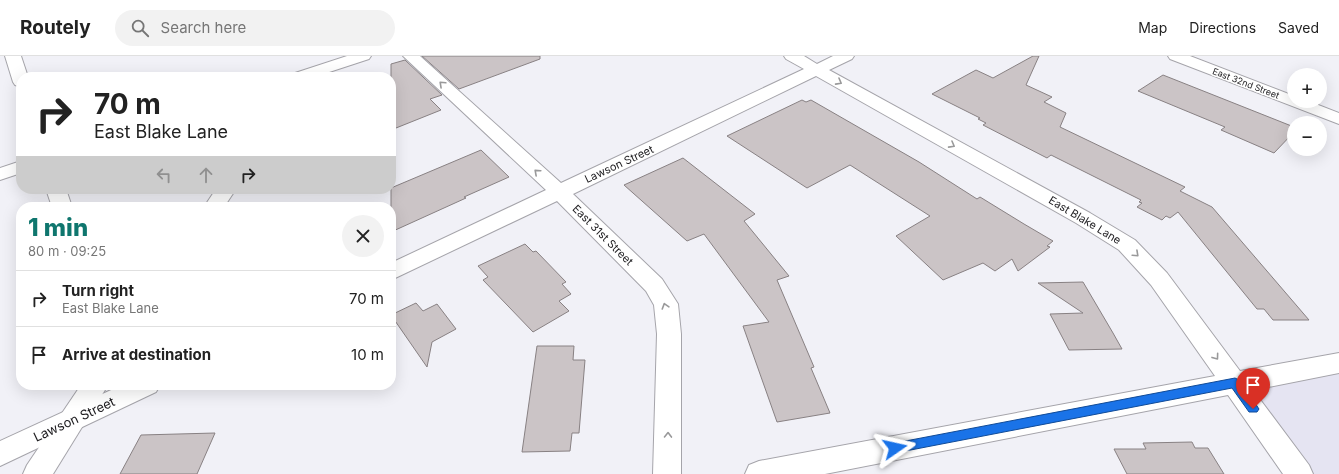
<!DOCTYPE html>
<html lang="en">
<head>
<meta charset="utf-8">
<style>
  body { margin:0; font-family:Inter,sans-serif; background:#f2f2f2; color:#222; height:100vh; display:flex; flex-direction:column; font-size:15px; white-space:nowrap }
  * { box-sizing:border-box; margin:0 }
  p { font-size:13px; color:#767676 }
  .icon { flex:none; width:22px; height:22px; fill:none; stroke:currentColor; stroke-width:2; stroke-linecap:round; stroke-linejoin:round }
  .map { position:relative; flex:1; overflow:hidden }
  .panel { position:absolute; left:16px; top:146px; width:380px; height:188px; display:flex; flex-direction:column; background:#fff; border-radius:16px; box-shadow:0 4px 16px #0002 }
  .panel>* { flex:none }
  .hud { position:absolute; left:16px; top:16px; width:380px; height:122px; border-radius:16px; box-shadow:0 4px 16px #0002; background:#fff; color:#222; overflow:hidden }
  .controls { position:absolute; left:1287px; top:12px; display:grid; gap:8px }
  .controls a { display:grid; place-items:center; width:40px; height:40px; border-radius:50%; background:#fff; box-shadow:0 4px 16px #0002; font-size:20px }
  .pin { position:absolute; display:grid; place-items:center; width:34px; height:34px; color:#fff; margin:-41px -17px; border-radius:50% 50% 50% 0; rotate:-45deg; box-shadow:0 0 4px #0007 }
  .pin .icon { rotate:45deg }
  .me { position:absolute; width:44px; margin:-22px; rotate:79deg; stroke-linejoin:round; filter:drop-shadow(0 0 3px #0008) }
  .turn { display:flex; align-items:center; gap:14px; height:84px; padding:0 12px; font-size:18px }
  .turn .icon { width:52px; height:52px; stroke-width:2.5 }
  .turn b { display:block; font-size:28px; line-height:34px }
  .lanes { display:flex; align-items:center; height:38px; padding:0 12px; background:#0003; justify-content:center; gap:20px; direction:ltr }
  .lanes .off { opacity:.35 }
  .round { display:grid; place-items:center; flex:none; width:42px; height:42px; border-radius:21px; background:#f2f2f2 }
  .head { display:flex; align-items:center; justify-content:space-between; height:68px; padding:0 12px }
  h1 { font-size:24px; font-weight:800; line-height:30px; color:#0f766e }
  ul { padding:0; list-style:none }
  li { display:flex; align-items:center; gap:12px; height:56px; padding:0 12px; border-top:1px solid #e0e0e0 }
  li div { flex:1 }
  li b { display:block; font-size:15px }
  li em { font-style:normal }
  header { display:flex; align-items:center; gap:24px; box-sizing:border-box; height:56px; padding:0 20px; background:#fff; border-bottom:1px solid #e0e0e0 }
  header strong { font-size:19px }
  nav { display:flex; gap:22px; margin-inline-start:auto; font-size:14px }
  .search { width:280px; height:36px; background:#f2f2f2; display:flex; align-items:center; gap:10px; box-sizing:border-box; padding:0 14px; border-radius:22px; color:#767676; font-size:15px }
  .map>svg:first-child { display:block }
</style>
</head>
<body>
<header>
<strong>Routely</strong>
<div class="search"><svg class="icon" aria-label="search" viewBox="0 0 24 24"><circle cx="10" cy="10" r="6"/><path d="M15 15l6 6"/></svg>Search here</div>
<nav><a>Map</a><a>Directions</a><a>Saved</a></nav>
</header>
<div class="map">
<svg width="1339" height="418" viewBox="0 0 1339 418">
  <rect width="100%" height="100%" fill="#f1f1f7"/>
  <path fill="#e5e4f2" d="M1339,306v112h-40l-64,-91z"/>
  <g fill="#cbc4c6" stroke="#888183">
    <path d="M422,0h118v3l-81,30z"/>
    <path d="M1033,0h6l-13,29 26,12 -8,5 22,11 -6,14 125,60 -5,4 32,16 97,113h-36l-9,-11h-7l-79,-97 -8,6 -4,-2 -4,4 -25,-13 5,-4 -3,-1 2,-2 -90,-45 -4,3 -64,-33 3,-2 -8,-4 2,-1 -48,-24 44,-24 17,8z"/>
    <path d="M405,4l37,35 -12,4 11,11 -50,20v-66z"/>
    <path d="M1163,19l131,52v5l-20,21 -53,-23 4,-3 -87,-36z"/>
    <path d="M802,44l4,2 5,-2 108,62 58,37 3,-2 44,27 29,17 -6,5 3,1 -32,24 -6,-12 -17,12 -12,-8 -40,17 -47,-44 34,-20 -80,-51 -43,23 -80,-52z"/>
    <path d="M481,94l28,27 -45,20 2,1 -75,34v-44z"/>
    <path d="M683,102l72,56 -11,7 45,55 -12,4 37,87 -3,1 19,45 -53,9 -34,-96 26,-4 -65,-88 -17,7 -63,-56z"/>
    <path d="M525,188l8,8 3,-1 30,31 -4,2 9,10 -12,7 10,10 -36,21 -50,-52 5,-3 -10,-11z"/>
    <path d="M1083,226l30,51 9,16 -53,1 -19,-36 33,-1 -45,-30z"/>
    <path d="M416,247l7,8 14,-7 19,25 -24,13 -5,25 -36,-52z"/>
    <path d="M537,290h37l-1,14h12l-6,73h-7l-2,18 -48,1z"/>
    <path d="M215,377l-18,41h-77l21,-39z"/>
    <path d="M1192,386l3,6h13l16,26h-97l-13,-25h32l-3,-6z"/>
  </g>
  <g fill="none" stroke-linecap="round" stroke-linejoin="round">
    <defs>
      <g id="minor">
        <path d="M5,0h16l7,21h-7v10l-6,-2 -2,-3z"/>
        <path d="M403,0h17l141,127 243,-114 -18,-10 -2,-3h20l13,8 16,-8h21l-2,3 -23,11 261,143 45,27 32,33 73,98 99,-18v20l-86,17 56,75 4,9h-30l-55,-79 -403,79h-80l4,-9 10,-4 456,-85 -64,-91 -32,-35 -43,-27 -260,-147 -243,118 89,85 16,25 3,30v140h-28l4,-140 -3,-29 -8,-14 -89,-90 -166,79v-17l155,-73z"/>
        <path d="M1168,0h22l104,40v5h14l31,12v11l-169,-65z"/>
        <path d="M46,133h20l6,18h-20z"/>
        <path d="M122,329h38l-4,7 -156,74v-25z"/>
      </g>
      <g id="major">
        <path d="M347,0h24l-2,3 -55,18h-24l2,-3z"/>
        <path d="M21,105v12l-21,7v-12z"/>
        <path d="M216,133h20l-12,18h-20z"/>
        <path d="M81,329h27l-55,89h-30l4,-9z"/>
      </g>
    </defs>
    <use href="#minor" stroke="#a5a4aa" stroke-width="2"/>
    <use href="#major" stroke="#a5a4aa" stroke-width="2"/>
    <use href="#minor" fill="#fff" fill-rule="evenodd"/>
    <use href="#major" fill="#fff" fill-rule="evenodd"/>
  </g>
  <defs><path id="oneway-chevron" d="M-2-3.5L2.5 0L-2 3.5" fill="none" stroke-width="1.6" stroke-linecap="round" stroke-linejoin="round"/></defs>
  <g stroke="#99999a">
    <use href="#oneway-chevron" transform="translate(839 26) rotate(29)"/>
    <use href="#oneway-chevron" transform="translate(442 28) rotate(-137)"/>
    <use href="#oneway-chevron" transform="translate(952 89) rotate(29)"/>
    <use href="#oneway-chevron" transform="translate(537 116) rotate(-138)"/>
    <use href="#oneway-chevron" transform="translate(1136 198) rotate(43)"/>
    <use href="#oneway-chevron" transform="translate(665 250) rotate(-107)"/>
    <use href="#oneway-chevron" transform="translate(1216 301) rotate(54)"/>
    <use href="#oneway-chevron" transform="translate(668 379) rotate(-89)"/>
  </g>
  <path fill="#1a73e8" stroke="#114b97" d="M1235,322l4,2 18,26 2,3 -2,3h-8l-17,-24 -337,65 -4,-2 -1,-3 1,-4 4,-1z"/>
  <g text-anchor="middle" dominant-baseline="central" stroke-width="3" stroke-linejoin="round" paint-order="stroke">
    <g font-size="9" fill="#1d1c1f" stroke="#fff">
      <text transform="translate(1246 27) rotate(21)">East 32nd Street</text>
    </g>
    <g font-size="11" fill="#1d1c1f" stroke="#fff">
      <text transform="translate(619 108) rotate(-25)">Lawson Street</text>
      <text transform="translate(1085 164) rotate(31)">East Blake Lane</text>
      <text transform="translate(603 179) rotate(45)">East 31st Street</text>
    </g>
    <g font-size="13" fill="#1d1c1f" stroke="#fff">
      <text transform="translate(74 363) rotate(-25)">Lawson Street</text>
    </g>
  </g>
</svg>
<div class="controls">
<a>+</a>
<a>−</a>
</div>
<div class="pin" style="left:1253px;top:353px;background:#d93025"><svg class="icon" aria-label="arrive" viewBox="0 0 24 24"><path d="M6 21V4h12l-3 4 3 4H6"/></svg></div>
<svg class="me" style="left:895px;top:392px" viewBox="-20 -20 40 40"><path d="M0-17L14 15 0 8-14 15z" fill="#1a73e8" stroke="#fff" stroke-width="4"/></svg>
<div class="hud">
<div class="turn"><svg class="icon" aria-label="right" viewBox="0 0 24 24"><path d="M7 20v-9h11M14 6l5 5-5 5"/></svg><div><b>70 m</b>East Blake Lane</div></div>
<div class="lanes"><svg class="icon off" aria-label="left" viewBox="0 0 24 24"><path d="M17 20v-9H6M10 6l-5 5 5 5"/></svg><svg class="icon off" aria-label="ahead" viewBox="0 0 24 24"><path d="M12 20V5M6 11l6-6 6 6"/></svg><svg class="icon" aria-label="right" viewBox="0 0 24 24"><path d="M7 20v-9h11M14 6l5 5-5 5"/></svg></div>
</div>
<section class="panel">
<div class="head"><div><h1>1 min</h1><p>80 m · 09:25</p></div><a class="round"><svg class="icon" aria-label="close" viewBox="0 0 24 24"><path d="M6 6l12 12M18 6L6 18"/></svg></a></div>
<ul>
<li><svg class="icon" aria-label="right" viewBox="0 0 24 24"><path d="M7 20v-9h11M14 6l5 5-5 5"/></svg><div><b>Turn right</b><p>East Blake Lane</p></div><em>70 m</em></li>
<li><svg class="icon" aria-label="arrive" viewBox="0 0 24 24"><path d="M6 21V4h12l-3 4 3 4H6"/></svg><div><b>Arrive at destination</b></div><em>10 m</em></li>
</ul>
</section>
</div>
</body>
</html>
